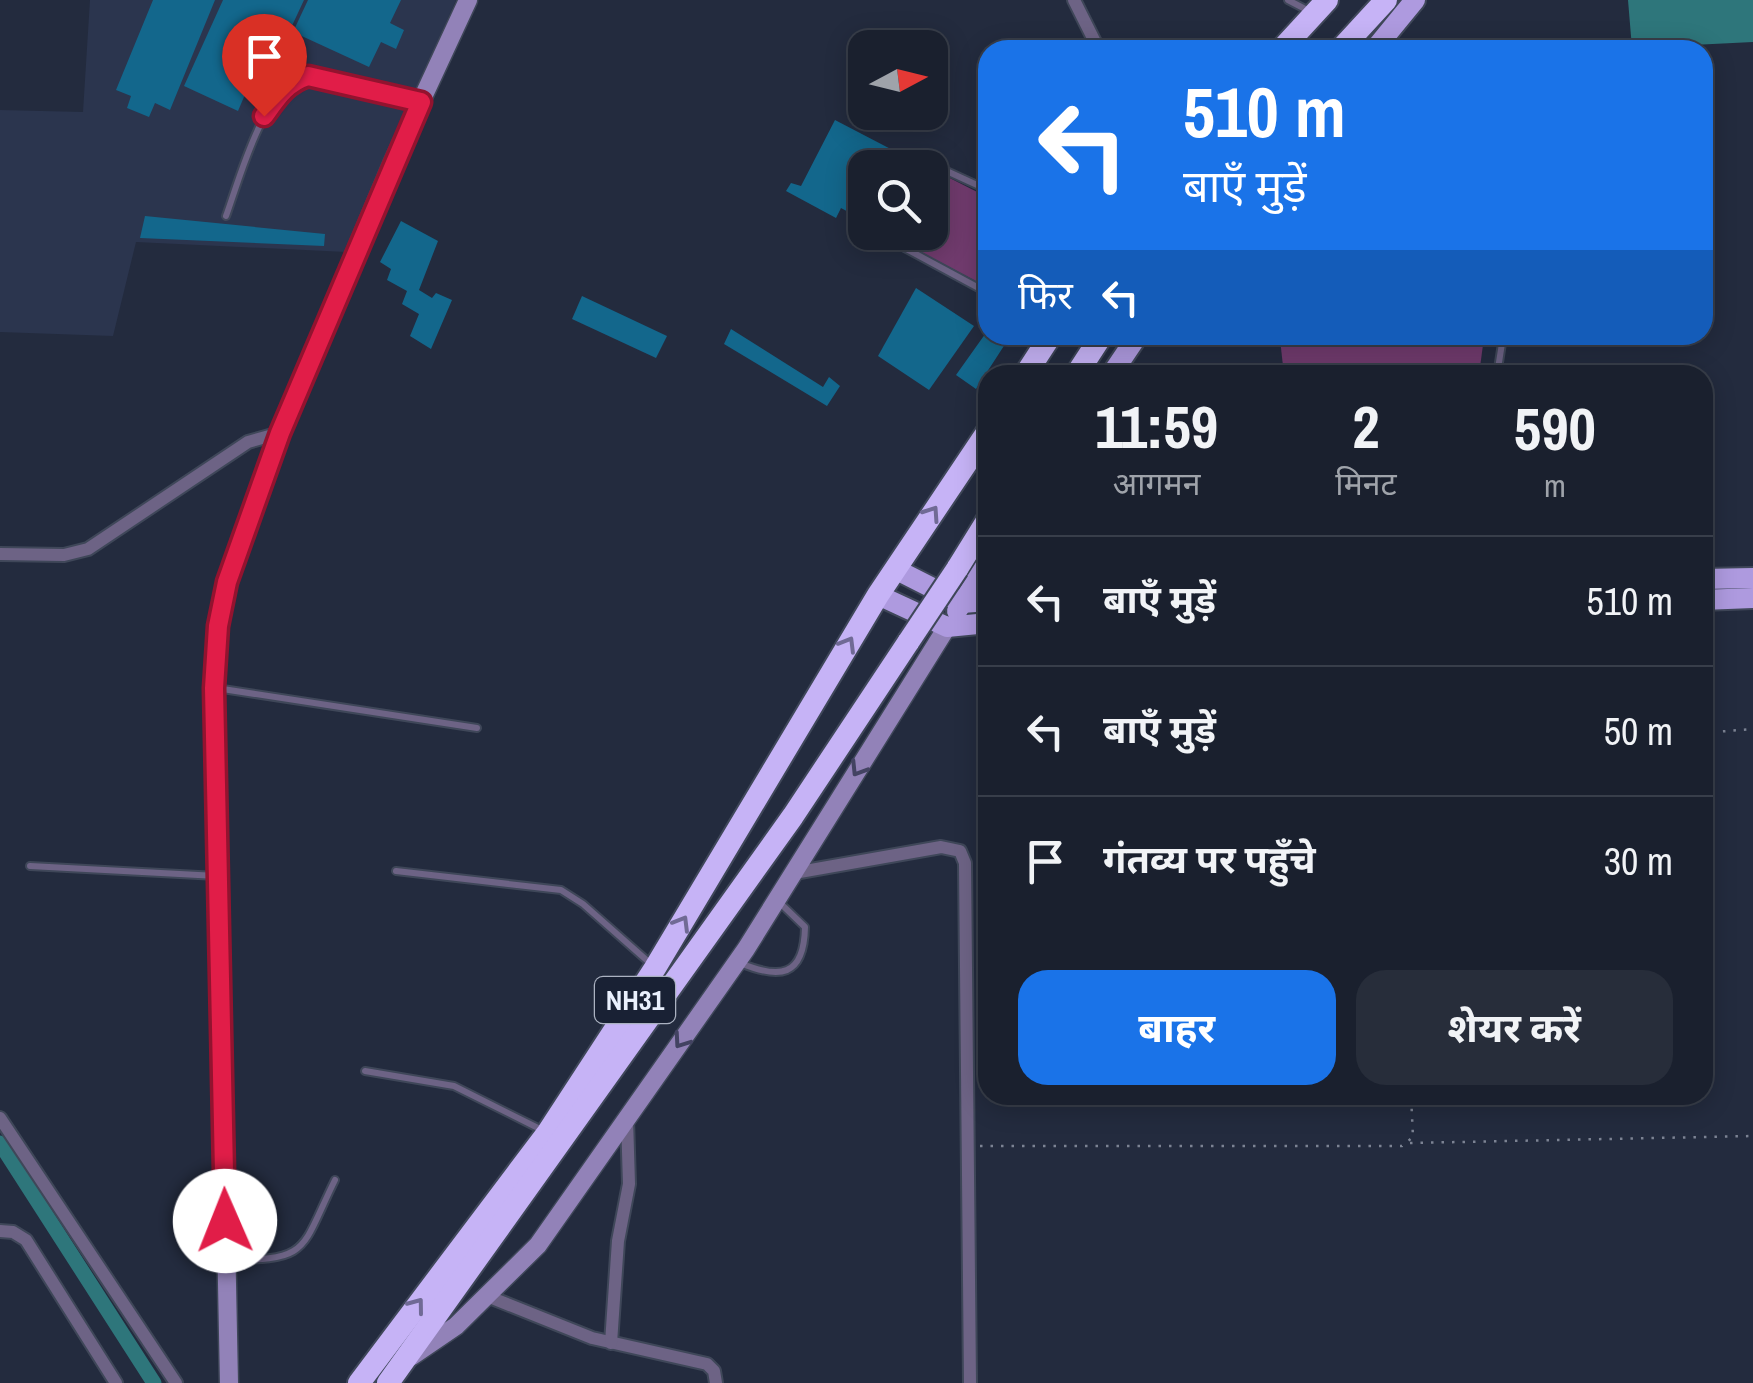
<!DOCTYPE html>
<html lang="hi">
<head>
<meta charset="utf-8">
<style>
  body { margin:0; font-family:"Archivo Narrow","Noto Sans Devanagari",sans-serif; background:#272d3a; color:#f1f3f6; height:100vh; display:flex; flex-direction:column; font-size:38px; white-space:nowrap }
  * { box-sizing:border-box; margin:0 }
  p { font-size:32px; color:#9fa3aa }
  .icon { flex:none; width:55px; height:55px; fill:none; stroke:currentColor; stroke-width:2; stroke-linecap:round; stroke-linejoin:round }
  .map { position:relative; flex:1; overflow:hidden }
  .side { position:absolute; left:978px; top:365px; width:735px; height:740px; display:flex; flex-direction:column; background:#1a202e; border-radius:30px; box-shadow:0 5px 25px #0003,0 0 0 2px #383e4a }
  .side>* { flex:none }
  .guide { position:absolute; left:978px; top:40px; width:735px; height:305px; border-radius:30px; box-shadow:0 5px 25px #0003,0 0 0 2px #383e4a; background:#1a73e8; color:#fff; overflow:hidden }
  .needle { width:65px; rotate:83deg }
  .buttons { position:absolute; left:848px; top:30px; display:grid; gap:20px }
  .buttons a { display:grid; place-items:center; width:100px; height:100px; border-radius:20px; background:#1a202e; box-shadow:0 5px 25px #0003,0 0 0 2px #383e4a; font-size:50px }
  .pin { position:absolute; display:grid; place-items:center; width:85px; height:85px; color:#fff; margin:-102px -42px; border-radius:50% 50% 50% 0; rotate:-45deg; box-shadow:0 0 10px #0007 }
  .pin .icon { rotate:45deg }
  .me { position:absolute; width:110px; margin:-55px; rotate:359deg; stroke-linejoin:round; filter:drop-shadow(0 0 8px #0008) }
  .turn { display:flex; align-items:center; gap:35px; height:210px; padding:0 40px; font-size:45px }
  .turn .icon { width:130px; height:130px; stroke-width:2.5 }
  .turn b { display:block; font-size:70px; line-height:85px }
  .then { display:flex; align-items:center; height:95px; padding:0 40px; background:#0003; gap:20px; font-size:38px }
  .eta { display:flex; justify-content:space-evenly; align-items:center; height:170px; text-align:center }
  .eta b { font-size:60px; font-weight:700; line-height:70px }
  .cta { display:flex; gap:20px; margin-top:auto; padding:20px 40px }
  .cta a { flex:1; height:115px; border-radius:30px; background:#1a73e8; color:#fff; font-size:40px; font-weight:700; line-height:115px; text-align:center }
  .cta a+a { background:#272d3a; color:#f1f3f6 }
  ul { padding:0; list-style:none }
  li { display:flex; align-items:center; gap:30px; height:130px; padding:0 40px; border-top:2px solid #383e4a }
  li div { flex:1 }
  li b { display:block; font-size:38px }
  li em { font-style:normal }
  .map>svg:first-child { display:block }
</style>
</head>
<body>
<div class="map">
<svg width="1753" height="1383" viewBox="0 0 1753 1383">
  <rect width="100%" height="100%" fill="#232b3e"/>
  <path fill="#2b354e" d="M90,0h366l-110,252 -210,-10 -23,94 -113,-4v-222l83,2z"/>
  <g fill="#713b6e">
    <path d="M930,168l57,29v90l-102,-54 45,-1z"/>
    <path d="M1470,335l14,2 -5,38h-195l-4,-36z"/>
  </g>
  <path fill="#2e767b" d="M1628,0h125v42l-121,6z"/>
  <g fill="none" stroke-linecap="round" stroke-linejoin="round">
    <path stroke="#2e767b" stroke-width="15" d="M0,1143l154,240"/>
  </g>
  <g fill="#13678c">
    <path d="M153,0h62l-45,110 -15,-7 -6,14 -22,-9 4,-12 -15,-6z"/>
    <path d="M223,0h81l-14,30 -15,-6 -37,87 -54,-25z"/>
    <path d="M308,0h93l-11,23 14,7 -8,19 -15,-7 -12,25 -76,-35z"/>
    <path d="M835,120l71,37 -5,11h-36v53l-24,-13 -5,10 -50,-27 5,-8 10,3z"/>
    <path d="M145,216l180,18 -1,12 -184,-8z"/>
    <path d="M401,221l37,20 -19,49 13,8 4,-5 16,7 -21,49 -21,-13 9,-22 -17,-10 5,-13 -20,-11 4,-11 -11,-7z"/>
    <path d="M916,288l58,38 -45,64 -51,-34z"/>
    <path d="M582,296l85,40 -11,22 -84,-39z"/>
    <path d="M731,329l92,58 6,-10 11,9 -13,20 -103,-62z"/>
    <path d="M988,330v5h23l-35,54 -20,-14z"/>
  </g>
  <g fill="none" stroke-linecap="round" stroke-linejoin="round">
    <defs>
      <g id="lane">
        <path d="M1288,0l21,11"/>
        <path d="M910,168l6,-11 72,33"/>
        <path d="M226,216c13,-35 38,-132 79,-139 26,-5 89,15 115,24"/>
        <path d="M875,232l113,61"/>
        <path d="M1497,375l6,-38"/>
        <path d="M216,688l261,40"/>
        <path d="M30,866l187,10"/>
        <path d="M396,871l165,19 22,14 68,60"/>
        <path d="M740,963c39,16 64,15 65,-36l-27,-26"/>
        <path d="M365,1071l89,15 88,44"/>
        <path d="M227,1260c84,0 73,-9 108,-80"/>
      </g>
      <g id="street">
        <path d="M1074,0l25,50"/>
        <path d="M0,554l64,1 24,-6 160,-107 32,-9"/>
        <path d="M794,873l147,-26 19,4 5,12 5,520"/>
        <path d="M0,1118l176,265"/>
        <path d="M0,1231l13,1 13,8 90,143"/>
        <path d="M487,1296l105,42 115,26 7,7 2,12"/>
        <path d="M611,1343l7,-102 11,-57 -2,-65"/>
      </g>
      <g id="secondary">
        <path d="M412,1356l44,-30 82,-81 208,-296 201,-322"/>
        <path d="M229,1383l-14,-695 3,-62 9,-44 53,-149 112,-269 76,-164"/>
      </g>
      <g id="primary">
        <path d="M1374,50l41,-50"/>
        <path d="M1111,375l27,-40"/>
        <path d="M895,569l67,34 26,-2"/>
        <path d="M1702,579l51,-1"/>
        <path d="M878,595l69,32 41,-4"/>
        <path d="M1702,600l51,-2"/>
        <path d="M957,611l31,-49"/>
      </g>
      <g id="highway">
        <path d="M1281,50l46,-50"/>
        <path d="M1340,50l46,-50"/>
        <path d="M1025,375l26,-40"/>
        <path d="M1076,375l26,-40"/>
        <path d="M957,569l31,-50"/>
        <path d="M359,1383l189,-251 107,-164 223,-373 110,-164"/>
        <path d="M388,1383l405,-567 116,-175"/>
      </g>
    </defs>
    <use href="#lane" stroke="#3f4759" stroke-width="10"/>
    <use href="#street" stroke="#3f4759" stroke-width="16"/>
    <use href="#secondary" stroke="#3f4759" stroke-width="21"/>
    <use href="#primary" stroke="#3f4759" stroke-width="24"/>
    <use href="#highway" stroke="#3f4759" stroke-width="26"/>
    <g stroke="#7c8393" stroke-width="2.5" stroke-dasharray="2.5 8" stroke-linecap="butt">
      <path d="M1702,733l51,-4"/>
      <path d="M1410,1143l343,-7"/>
      <path d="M980,1146h422l11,-9 -2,-42"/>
    </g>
    <use href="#lane" stroke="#6d6385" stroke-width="6"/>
    <use href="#street" stroke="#6d6385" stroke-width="12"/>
    <use href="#secondary" stroke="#9282b8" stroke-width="18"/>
    <use href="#primary" stroke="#ae9adf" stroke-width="20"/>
    <use href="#highway" stroke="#c6b3f6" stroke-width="22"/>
    <defs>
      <path id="highway-bridge" d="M909,641l48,-72"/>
    </defs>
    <use href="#highway-bridge" stroke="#3f4759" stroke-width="26" stroke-linecap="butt"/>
    <use href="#highway-bridge" stroke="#c6b3f6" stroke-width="22"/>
  </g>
  <defs><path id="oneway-chevron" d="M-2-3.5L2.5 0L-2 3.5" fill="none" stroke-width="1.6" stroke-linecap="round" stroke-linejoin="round" transform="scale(2.5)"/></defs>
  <g stroke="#706a95">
    <use href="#oneway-chevron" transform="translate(932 513) rotate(-56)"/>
    <use href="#oneway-chevron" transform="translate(848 644) rotate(-59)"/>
    <use href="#oneway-chevron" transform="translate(682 923) rotate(-59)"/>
    <use href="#oneway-chevron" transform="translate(417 1305) rotate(-53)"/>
  </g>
  <g stroke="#434362">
    <use href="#oneway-chevron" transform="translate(858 769) rotate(122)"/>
    <use href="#oneway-chevron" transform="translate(681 1041) rotate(125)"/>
  </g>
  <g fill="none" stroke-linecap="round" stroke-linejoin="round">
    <defs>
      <path id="route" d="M225,1221l-11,-533 4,-62 9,-44 53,-149 141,-331 -113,-26c-22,7 -31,22 -44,40"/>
    </defs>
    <use href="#route" stroke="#92132f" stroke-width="25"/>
    <use href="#route" stroke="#e11d48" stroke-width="18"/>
  </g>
  <g text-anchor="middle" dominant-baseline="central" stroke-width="8" stroke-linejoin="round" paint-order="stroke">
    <rect fill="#192134" stroke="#abb2c1" stroke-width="2.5" x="595" y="977" width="80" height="46" rx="8"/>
    <g font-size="28" font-weight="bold" fill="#eaf0fd">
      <text x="635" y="1000">NH31</text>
    </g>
  </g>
</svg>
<div class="buttons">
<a><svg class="needle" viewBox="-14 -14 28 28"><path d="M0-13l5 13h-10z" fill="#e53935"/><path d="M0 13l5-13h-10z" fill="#9fa3aa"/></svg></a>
<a><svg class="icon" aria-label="search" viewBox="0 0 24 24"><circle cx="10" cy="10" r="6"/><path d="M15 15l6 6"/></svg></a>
</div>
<div class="pin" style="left:264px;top:116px;background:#d93025"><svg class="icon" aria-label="arrive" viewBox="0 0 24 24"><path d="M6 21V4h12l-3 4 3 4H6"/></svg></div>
<svg class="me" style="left:225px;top:1221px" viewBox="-20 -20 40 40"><circle r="19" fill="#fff"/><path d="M0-13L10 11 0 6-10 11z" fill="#e11d48"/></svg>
<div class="guide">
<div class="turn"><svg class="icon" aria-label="left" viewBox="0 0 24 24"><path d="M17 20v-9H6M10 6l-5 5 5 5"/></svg><div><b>510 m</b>बाएँ मुड़ें</div></div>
<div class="then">फिर<svg class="icon" aria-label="left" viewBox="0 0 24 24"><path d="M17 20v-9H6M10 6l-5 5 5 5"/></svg></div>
</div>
<section class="side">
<div class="eta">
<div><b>11:59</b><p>आगमन</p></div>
<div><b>2</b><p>मिनट</p></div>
<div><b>590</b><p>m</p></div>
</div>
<ul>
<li><svg class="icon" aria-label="left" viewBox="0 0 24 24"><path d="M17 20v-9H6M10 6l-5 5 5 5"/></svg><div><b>बाएँ मुड़ें</b></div><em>510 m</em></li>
<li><svg class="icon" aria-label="left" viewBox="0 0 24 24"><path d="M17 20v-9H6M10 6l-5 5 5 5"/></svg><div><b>बाएँ मुड़ें</b></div><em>50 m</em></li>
<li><svg class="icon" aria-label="arrive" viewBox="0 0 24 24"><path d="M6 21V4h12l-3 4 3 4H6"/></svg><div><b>गंतव्य पर पहुँचे</b></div><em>30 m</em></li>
</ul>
<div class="cta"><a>बाहर</a><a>शेयर करें</a></div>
</section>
</div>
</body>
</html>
